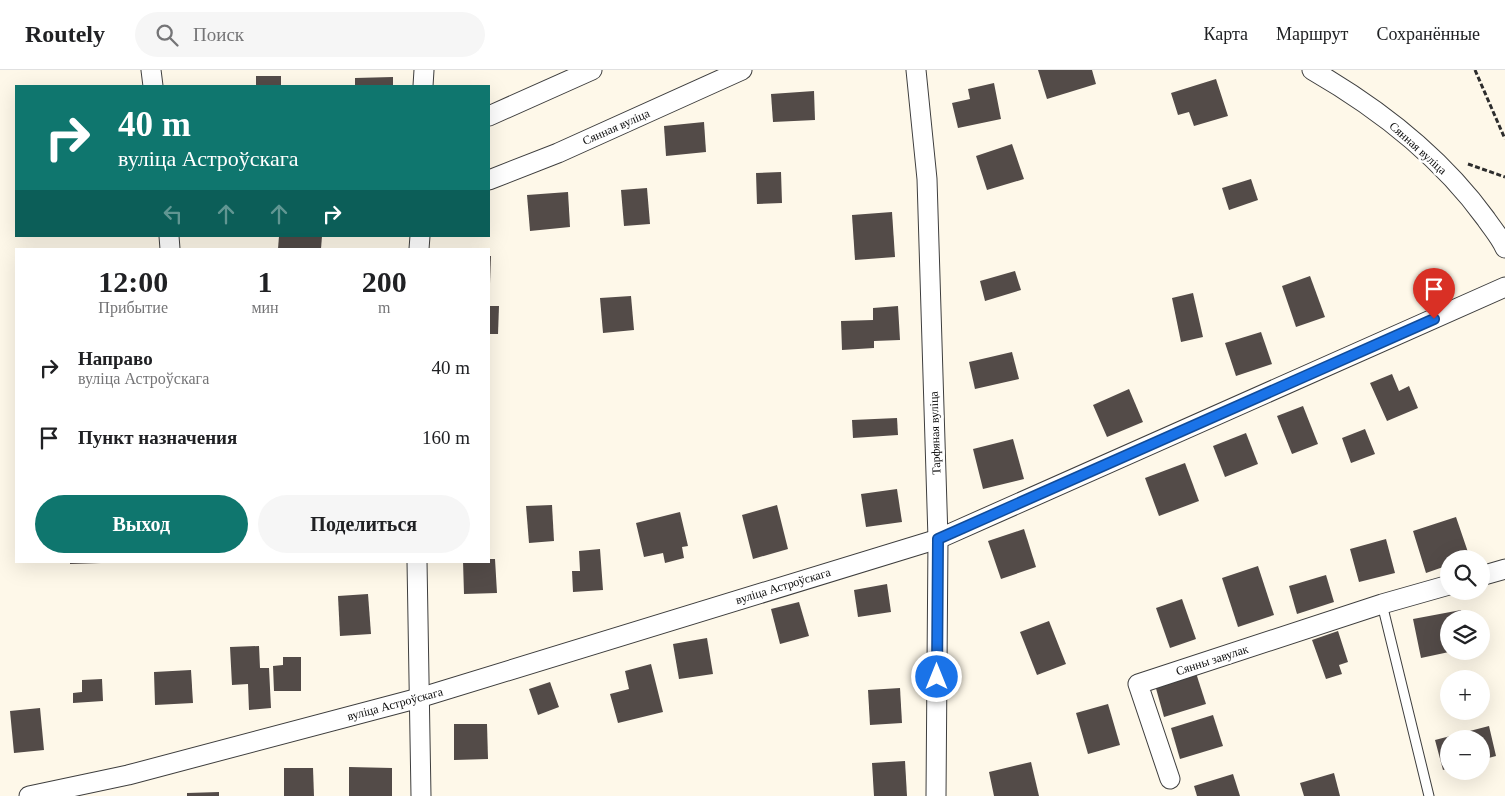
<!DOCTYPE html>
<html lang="ru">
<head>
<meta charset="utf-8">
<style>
  body { margin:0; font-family:Georgia,serif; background:#f6f6f6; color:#202124; height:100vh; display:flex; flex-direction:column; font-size:19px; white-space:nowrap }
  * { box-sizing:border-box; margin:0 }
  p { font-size:16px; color:#757577 }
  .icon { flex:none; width:28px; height:28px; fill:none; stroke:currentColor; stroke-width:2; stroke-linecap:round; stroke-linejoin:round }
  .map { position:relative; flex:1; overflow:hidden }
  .drawer { position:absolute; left:15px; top:178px; width:475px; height:315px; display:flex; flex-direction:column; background:#fff; border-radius:0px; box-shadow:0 5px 20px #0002 }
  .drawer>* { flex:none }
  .guide { position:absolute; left:15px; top:15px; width:475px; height:152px; border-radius:0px; box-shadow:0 5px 20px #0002; background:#0f766e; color:#fff; overflow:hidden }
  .buttons { position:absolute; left:1440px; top:480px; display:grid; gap:10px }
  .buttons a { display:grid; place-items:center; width:50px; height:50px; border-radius:50%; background:#fff; box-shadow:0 5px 20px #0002; font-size:25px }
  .pin { position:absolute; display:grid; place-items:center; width:42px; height:42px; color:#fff; margin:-51px -21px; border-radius:50% 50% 50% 0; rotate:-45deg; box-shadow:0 0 5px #0007 }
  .pin .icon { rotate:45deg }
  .me { position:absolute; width:55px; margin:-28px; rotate:0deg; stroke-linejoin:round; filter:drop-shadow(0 0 4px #0008) }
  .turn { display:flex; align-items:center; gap:18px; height:105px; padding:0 20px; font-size:22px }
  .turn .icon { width:65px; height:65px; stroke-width:2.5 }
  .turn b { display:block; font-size:35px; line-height:42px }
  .lanes { display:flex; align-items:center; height:48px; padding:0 20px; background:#0003; justify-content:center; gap:25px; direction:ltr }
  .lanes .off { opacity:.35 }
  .eta { display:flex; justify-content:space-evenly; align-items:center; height:85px; text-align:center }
  .eta b { font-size:30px; font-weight:800; line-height:35px }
  .button { display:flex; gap:10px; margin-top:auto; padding:10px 20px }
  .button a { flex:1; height:58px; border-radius:30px; background:#0f766e; color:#fff; font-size:20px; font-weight:800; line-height:58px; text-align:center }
  .button a+a { background:#f6f6f6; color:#202124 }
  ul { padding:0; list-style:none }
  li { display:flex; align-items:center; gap:15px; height:70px; padding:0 20px }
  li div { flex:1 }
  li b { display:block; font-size:19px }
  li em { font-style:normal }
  header { display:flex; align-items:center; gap:30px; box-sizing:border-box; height:70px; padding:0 25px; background:#fff; border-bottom:1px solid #e0e0e0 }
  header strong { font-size:24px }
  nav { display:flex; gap:28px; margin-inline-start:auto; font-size:18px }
  .search { width:350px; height:45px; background:#f6f6f6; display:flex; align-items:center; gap:12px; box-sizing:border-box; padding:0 18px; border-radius:28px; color:#757577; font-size:19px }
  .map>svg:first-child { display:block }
</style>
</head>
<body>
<header>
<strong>Routely</strong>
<div class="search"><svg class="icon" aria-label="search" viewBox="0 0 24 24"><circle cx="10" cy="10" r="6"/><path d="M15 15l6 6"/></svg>Поиск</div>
<nav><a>Карта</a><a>Маршрут</a><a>Сохранённые</a></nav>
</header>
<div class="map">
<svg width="1505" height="726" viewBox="0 0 1505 726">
  <rect width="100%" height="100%" fill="#fef8e9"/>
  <g fill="#534b48">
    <path d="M1038,0h54l4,14 -49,15z"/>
    <rect x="256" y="6" width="25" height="10"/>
    <path d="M393,7v9h-38v-8z"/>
    <path d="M1216,9l12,37 -34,10 -5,-14 -11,3 -7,-22z"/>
    <path d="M994,13l7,36 -43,9 -6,-25 18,-4 -2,-10z"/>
    <path d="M814,21l1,29 -42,2 -2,-28z"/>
    <path d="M704,52l2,30 -40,4 -2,-30z"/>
    <path d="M1012,74l12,35 -37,11 -11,-34z"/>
    <path d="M781,102l1,31 -25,1 -1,-31z"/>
    <path d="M1251,109l7,21 -29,10 -7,-22z"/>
    <path d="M647,118l3,36 -26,2 -3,-36z"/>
    <path d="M568,122l2,35 -40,4 -3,-36z"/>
    <path d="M892,142l3,45 -40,3 -3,-45z"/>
    <path d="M279,166h43l-1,13h-43z"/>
    <path d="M489,186h2l-1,27h-1z"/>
    <path d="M1015,201l6,19 -36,11 -5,-20z"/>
    <path d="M1310,206l15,41 -29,10 -14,-41z"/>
    <path d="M1193,223l10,44 -22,5 -9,-44z"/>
    <path d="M631,226l3,34 -31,3 -3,-35z"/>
    <path d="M489,236h10l-1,28h-9z"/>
    <path d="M898,236l2,34 -26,1v7l-32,2 -1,-29 32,-1v-12z"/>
    <path d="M1261,262l11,32 -36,12 -11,-33z"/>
    <path d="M1012,282l7,27 -44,10 -6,-27z"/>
    <path d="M1392,304l7,17 10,-5 9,22 -31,13 -17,-38z"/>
    <path d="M1129,319l14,33 -36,15 -14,-32z"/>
    <path d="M1303,336l15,38 -26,10 -15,-38z"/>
    <path d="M897,348l1,17 -45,3 -1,-18z"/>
    <path d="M1365,359l10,25 -24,9 -9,-25z"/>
    <path d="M1246,363l12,31 -33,13 -12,-31z"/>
    <path d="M1013,369l11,40 -41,10 -10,-40z"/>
    <path d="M1185,393l14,38 -40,15 -14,-38z"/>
    <path d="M897,419l5,33 -36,5 -5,-33z"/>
    <path d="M552,435l2,36 -25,2 -3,-37z"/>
    <path d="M777,435l11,44 -35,10 -11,-44z"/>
    <path d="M680,442l8,34 -6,1 2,11 -19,5 -2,-10 -19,4 -8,-34z"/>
    <path d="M1456,447l14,41 -21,1v6l-23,8 -13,-42z"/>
    <path d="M1024,459l12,38 -35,12 -13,-38z"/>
    <path d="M1386,469l9,34 -36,9 -9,-33z"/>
    <path d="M600,479l3,41 -30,2 -1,-21h8l-1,-20z"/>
    <path d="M489,489h6l2,34 -33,1 -1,-33h26z"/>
    <path d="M70,491h31v2l-31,1z"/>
    <path d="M1258,496l16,49 -36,12 -16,-49z"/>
    <path d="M1326,505l8,27 -37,12 -8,-28z"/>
    <path d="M887,514l4,28 -33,5 -4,-27z"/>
    <path d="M368,524l3,40 -31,2 -2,-40z"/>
    <path d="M1182,529l14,40 -26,9 -14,-40z"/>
    <path d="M799,532l10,34 -29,8 -9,-35z"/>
    <path d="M1461,540l2,9h-14v33l-28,6 -8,-39z"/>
    <path d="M1049,551l17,43 -29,11 -17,-43z"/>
    <path d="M1338,561l10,31 -9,3 3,9 -16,5 -14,-39z"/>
    <path d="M707,568l6,36 -34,5 -6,-35z"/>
    <path d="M259,576l1,22h9l2,40 -22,2 -1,-26 -16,1 -2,-38z"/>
    <path d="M283,587h18v34h-27l-1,-25 10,-1z"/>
    <path d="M651,594l12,48 -45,11 -8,-29 19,-5 -4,-18z"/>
    <path d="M191,600l2,33 -38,2 -1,-33z"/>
    <path d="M1196,603l10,31 -42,13 -9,-32z"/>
    <path d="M102,609l1,22 -30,2v-10l9,-1v-12z"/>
    <path d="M550,612l9,25 -21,8 -9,-26z"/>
    <path d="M900,618l2,35 -32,2 -2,-35z"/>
    <path d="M1108,634l12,41 -32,9 -12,-41z"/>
    <path d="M40,638l4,42 -30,3 -4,-42z"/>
    <path d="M1213,645l10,31 -43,13 -9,-31z"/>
    <path d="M454,654h33l1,35 -34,1z"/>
    <path d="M1489,656l7,30 -15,4v-21h-32v29l-6,2 -8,-30z"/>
    <path d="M905,691l2,35h-33l-2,-33z"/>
    <path d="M1031,692l8,34h-45l-5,-24z"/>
    <path d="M349,697l43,1v28h-43z"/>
    <path d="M284,698h29l1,28h-30z"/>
    <path d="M1334,703l6,23h-36l-4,-13z"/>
    <path d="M1233,704l7,22h-43l-3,-10z"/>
    <path d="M219,722v4h-32v-3z"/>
  </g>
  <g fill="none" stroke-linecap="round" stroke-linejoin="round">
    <defs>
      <path id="lane" d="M1382,534l47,192"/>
      <g id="street">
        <path d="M151,0l2,16"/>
        <path d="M916,0l11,109 11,360 -2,257"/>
        <path d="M1312,0c66,38 129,87 174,149 6,9 14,18 19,29"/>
        <path d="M423,16l1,-16"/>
        <path d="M489,46l103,-46"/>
        <path d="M489,110l69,-27 184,-83"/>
        <path d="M169,166l1,13"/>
        <path d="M419,179l1,-13"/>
        <path d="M417,491l4,235"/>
        <path d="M1481,506l24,-7"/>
        <path d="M1170,709l-32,-95 244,-80 67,-19"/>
        <path d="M29,726l99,-21 291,-77 519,-159 567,-252"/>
      </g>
    </defs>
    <use href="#lane" stroke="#3e3e3e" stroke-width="11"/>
    <use href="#street" stroke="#3e3e3e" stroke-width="21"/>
    <g stroke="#2d2d2d" stroke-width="3" stroke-dasharray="5 2.5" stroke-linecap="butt">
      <path d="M1475,0l30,69"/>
      <path d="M1468,94l37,13"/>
    </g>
    <use href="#lane" stroke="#fff" stroke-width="9"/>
    <use href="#street" stroke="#fff" stroke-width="19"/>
  </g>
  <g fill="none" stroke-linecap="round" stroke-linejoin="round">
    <defs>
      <path id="route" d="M937,607l1,-138 496,-220"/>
    </defs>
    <use href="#route" stroke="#114b97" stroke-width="12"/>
    <use href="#route" stroke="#1a73e8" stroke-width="9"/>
  </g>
  <g text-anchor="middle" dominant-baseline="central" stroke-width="5" stroke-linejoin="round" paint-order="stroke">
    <g font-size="12" fill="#0b0b0b" stroke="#fff">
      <text transform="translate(616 57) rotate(-24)">Сянная вуліца</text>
      <text transform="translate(1418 78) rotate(42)">Сянная вуліца</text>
      <text transform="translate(935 363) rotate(-92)">Тарфяная вуліца</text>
      <text transform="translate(783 516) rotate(-17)">вуліца Астроўскага</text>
      <text transform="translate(1212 590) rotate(-18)">Сянны завулак</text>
      <text transform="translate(395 634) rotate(-15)">вуліца Астроўскага</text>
    </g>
  </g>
</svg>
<div class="buttons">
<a><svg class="icon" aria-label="search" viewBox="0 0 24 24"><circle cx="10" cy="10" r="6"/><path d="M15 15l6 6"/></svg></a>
<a><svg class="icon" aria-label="layers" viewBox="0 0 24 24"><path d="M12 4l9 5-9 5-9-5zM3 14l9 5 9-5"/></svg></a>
<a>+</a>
<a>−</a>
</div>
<div class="pin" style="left:1434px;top:249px;background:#d93025"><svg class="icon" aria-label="arrive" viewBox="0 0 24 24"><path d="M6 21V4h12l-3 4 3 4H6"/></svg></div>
<svg class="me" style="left:937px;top:607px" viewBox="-20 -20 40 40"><circle r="17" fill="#1a73e8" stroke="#fff" stroke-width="3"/><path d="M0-11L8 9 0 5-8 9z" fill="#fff"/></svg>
<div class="guide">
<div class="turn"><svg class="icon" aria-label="right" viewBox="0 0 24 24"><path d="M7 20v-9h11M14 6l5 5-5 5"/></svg><div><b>40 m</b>вуліца Астроўскага</div></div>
<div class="lanes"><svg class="icon off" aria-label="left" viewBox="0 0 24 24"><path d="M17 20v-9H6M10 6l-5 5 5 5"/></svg><svg class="icon off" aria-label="ahead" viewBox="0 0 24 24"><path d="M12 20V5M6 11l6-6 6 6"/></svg><svg class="icon off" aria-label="ahead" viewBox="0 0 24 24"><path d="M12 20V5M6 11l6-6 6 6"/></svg><svg class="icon" aria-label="right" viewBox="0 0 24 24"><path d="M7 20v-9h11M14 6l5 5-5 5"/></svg></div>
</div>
<section class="drawer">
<div class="eta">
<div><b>12:00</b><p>Прибытие</p></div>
<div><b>1</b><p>мин</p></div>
<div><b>200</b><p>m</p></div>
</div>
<ul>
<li><svg class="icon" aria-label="right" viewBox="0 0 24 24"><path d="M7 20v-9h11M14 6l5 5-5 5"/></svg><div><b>Направо</b><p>вуліца Астроўскага</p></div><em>40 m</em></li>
<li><svg class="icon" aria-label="arrive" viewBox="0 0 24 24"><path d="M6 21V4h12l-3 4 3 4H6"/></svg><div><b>Пункт назначения</b></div><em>160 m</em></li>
</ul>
<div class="button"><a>Выход</a><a>Поделиться</a></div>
</section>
</div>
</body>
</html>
